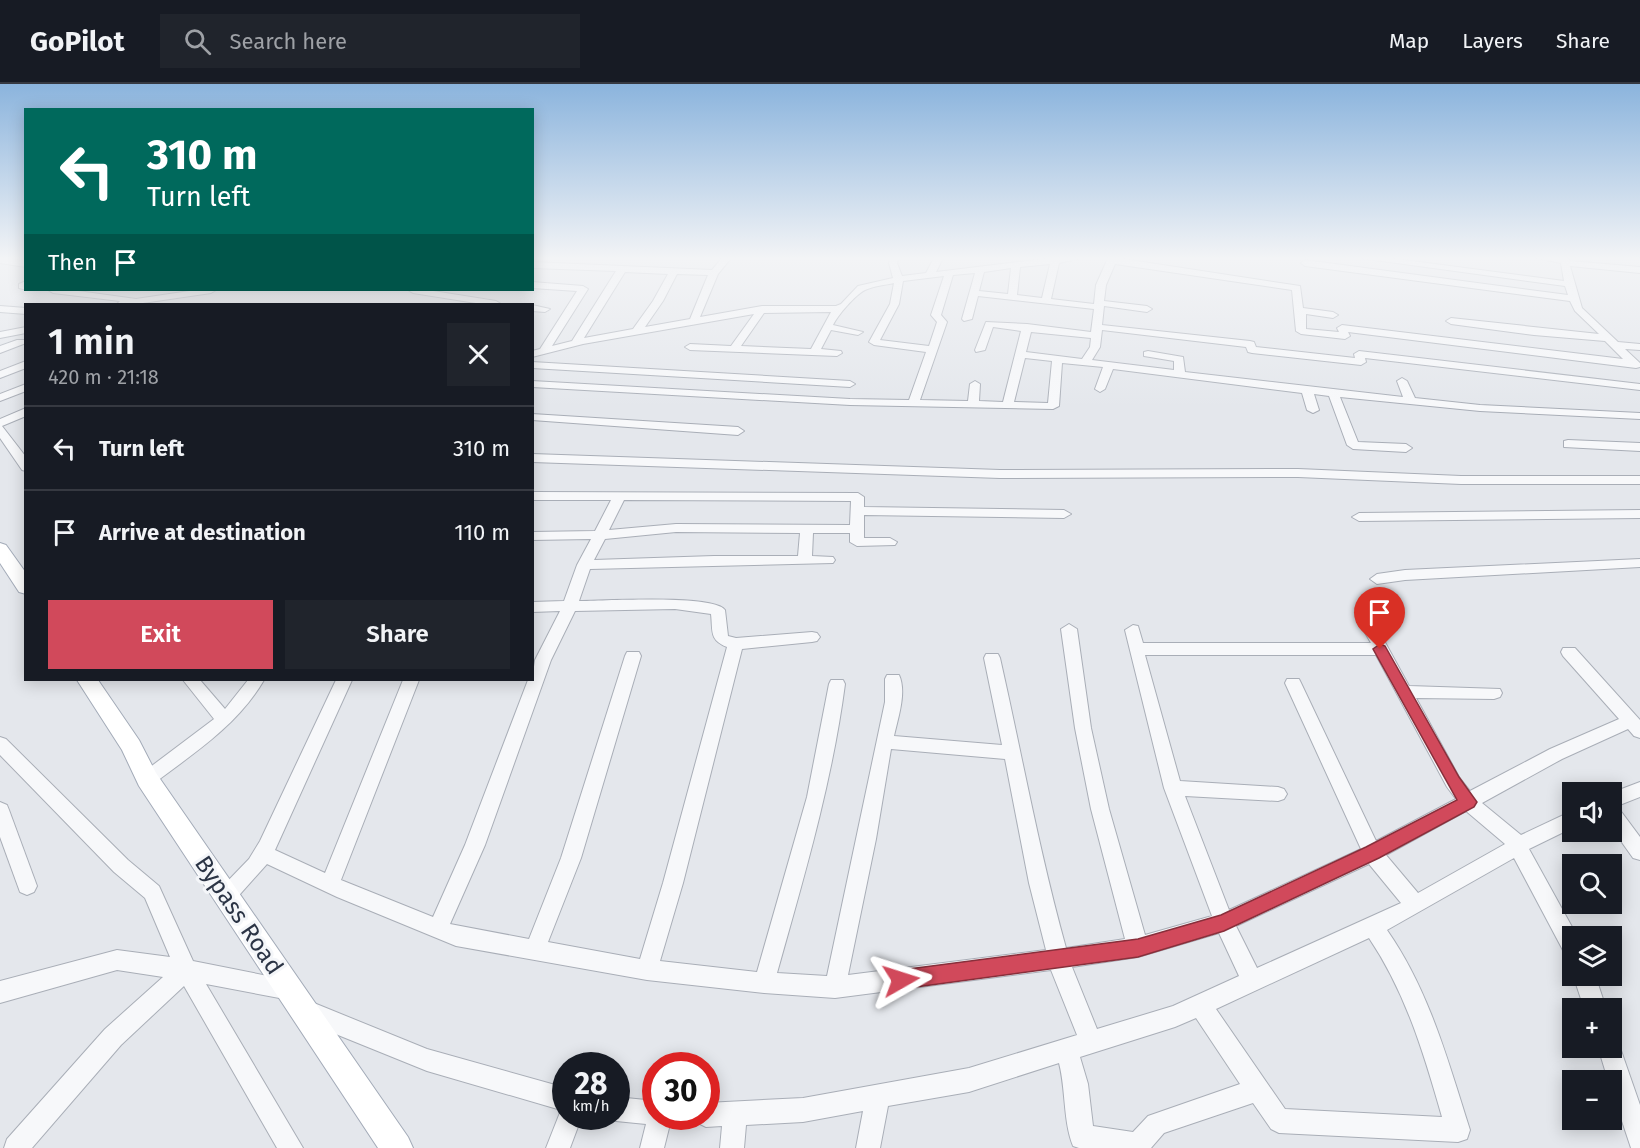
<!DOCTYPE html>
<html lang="en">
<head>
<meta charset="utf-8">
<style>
  body { margin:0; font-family:"Fira Sans",sans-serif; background:#20242c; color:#f1f3f6; height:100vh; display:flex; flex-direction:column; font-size:22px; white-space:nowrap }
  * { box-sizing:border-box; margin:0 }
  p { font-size:20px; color:#9ea1a6 }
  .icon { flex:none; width:33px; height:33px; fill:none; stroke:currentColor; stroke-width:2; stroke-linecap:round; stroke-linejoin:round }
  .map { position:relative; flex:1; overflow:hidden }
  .side { position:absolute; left:24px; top:219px; width:510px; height:378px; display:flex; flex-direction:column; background:#171b24; border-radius:0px; box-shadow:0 3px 15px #0003 }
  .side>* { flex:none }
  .guide { position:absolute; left:24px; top:24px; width:510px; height:183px; border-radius:0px; box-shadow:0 3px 15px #0003; background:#00695c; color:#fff; overflow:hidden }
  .fabs { position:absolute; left:1562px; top:698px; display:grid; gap:12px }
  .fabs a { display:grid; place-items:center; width:60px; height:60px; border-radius:0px; background:#171b24; box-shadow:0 3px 15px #0003; font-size:30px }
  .speed { position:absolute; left:552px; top:968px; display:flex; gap:12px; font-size:30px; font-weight:700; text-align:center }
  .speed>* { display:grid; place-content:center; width:78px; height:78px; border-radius:50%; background:#171b24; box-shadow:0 3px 15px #0003; line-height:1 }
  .speed small { font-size:15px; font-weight:400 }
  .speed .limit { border:9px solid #d22; background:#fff; color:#111 }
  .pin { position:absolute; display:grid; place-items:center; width:51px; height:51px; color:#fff; margin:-62px -26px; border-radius:50% 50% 50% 0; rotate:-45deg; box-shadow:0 0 6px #0007 }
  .pin .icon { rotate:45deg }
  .me { position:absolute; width:66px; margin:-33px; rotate:84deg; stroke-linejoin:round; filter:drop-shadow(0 0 4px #0008) }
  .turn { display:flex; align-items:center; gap:21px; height:126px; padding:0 24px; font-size:27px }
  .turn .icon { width:78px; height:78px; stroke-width:2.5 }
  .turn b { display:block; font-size:42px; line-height:51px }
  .then { display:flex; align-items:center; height:57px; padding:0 24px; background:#0003; gap:12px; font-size:22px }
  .round { display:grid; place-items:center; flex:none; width:63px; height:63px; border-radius:0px; background:#20242c }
  .overview { display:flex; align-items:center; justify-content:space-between; height:102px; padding:0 24px }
  h1 { font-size:36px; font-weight:600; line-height:45px }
  .action { display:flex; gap:12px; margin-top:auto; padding:12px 24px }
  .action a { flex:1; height:69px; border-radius:0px; background:#d1495b; color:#fff; font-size:24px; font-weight:600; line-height:69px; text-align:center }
  .action a+a { background:#20242c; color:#f1f3f6 }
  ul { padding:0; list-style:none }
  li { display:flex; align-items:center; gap:18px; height:84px; padding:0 24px; border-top:2px solid #363941 }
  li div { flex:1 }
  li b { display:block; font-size:22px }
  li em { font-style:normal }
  header { display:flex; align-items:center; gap:36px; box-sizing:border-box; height:84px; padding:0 30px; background:#171b24; border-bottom:2px solid #363941 }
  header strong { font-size:28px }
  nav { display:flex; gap:33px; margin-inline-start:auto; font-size:21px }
  .search { width:420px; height:54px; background:#20242c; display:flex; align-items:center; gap:15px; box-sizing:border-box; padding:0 21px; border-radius:0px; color:#9ea1a6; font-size:22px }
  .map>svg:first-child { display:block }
</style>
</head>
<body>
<header>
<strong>GoPilot</strong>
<div class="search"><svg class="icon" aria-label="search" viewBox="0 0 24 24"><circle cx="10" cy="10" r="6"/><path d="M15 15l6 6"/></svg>Search here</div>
<nav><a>Map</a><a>Layers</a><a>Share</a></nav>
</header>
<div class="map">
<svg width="1640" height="1064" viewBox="0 0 1640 1064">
  <rect width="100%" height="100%" fill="#e4e7ec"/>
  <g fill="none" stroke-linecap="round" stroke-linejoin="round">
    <defs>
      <g id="minor">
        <path d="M0,174l26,3v6l-26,-4z"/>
        <path d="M722,174h9l-13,16 -18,43 62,-11h74l5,-2 17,-18 35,-8 -4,-15 1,-5h9l-2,5 5,13 24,-3 8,-15h9l-7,14 115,-14h30l-22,5 -8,36 43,5 2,-19 12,-27h9l183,28 3,22 30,4 5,3 -5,3 -27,-4v15l33,3 -2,-4 5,-3 281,34 -18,-18 -71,-6 -83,-11 -5,-3 5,-3 148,16 -24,-23 -5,-10 -265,-35 -4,-3 4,-3 263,35 -3,-9 -205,-28h29l175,23 -3,-18 -24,-5h31l2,3 70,6v6l-70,-7 12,42 36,34 22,2v6l-15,-1 15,14v4l-4,1 -288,-36 2,4 -5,3 -44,-5 -5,-3 -4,-41 -177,-26 -9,21 -2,16 43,5 5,3 -5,3 -43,-6 -2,19 148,16 4,1 2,5 99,11 -1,-4 5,-3 281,33v6l-275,-32 1,4 -5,3 -109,-12 -4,-1 -2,-5 -144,-17 -2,17 -8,13 82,10v-9l-30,-5v-4l4,-1 35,6 2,15 218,25 -6,-16 5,-3 5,3 8,17 65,7 160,8v6l-160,-8 -140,-14 18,45 48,2 6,4 -6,4 -53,-3 -6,-4 -18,-49 -15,-2 5,16 -6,3 -6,-3 -5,-17 -189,-24 -8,20 -5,3 -5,-3 8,-22 -41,-4 -3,43 -6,3 -203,-4 -318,-18v-6l318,18 59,1 17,-48 -52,-7 -5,-3 21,-38 4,-21c-9,2 -20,3 -29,7 -10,5 -27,25 -32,35l30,7 -5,3 -27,-5 -10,19 20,2 1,2 -5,3 -147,-6 -5,-3 5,-3 41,2 23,-32 -171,30 -51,13v-6l8,-2 37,-58 -45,-3v-6l51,4 5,3 -36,57 20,-5 44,-70 -84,-3v-6l180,8zM1050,180l-8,34 -25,-3 3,-28zM1011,184l-3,26 -29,-3 5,-19zM625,188l43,2 -15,27 -20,28 -49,9zM975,189l-13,46 2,2 8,-2 6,-23 116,13 -3,23 -64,-8 -41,-2 -11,28 1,2 9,-2 8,-23 28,4 -18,71 -24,-1 1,-17 -5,-3 -5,3 -2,17 -48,-1 27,-78 -6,-7 12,-40zM677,190l31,1 -18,44 -45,8 18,-26zM944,192l-13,39 6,7 -8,24 -49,-6 19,-36 4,-23zM831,228l-20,37 -70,-3 23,-33zM1031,248l60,6 -1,9 -8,12 -56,-7zM1025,274l27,3 -4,42 -34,-1z"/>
        <path d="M26,197l1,9 -8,-2v-4z"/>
        <path d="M48,206h23l65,9 60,-9h20l-5,3 -75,11h-19l3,-3 -67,-8z"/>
        <path d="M408,206h19l69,11 5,3h-19l-69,-11z"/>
        <path d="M532,221l18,4 -5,3 -13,-1z"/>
        <path d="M0,222l26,2v6l-26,-2z"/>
        <path d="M26,243v6l-26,5v-6z"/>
        <path d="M17,256h8l1,3 -26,10v-7z"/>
        <path d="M26,277v7l-26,10v-7z"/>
        <path d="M532,278l318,19 5,3 -5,3 -318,-19z"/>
        <path d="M26,300v7l-26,10v-7z"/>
        <path d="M26,324v8l-24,10 24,31v14l-4,-1 -22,-32v-19z"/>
        <path d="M532,330l206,13 6,4 -6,4 -206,-15z"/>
        <path d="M1568,356l72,3v8l-76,-4v-6z"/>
        <path d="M532,370l468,16 298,-1 163,7h179v8h-179l-163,-7 -298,1 -468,-16z"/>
        <path d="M532,408l326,1 6,4v10l200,3 7,4 -7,4 -200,-3v23h26l7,4 -2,3 -38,1 -7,-4v-9h-37l-1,23 21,1 2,3 -2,3 -243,6 -11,32c23,0 135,-7 146,9l3,26 8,2 76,-6 5,1 3,4 -3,4 -5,1 -70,7 -59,234 -23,78 97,11 50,-175 22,-113 2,-4h12l2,4c-13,99 -41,193 -68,289l50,3 58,-274v-23l2,-4h12c8,17 -1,43 -5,61l108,9 -18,-87 2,-4h12l2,4c22,97 39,193 66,290l59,-9 -34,-130 -16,-81 -14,-99 8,-5 8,5 14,99 18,81 36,126 67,-19 -48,-128 -39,-158 8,-5 5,1 5,17h228l-15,-26 8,-5 5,1 40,73 91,3 2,4 -2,4 -6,2 -78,-1 43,79 11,14 80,-42 69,-30 -56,-63 -2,-4 2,-4h12l65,72v18l-6,-2 -6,-7 -66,30 -80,44 39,32 51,-24v17l-43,21 48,87h-5v21l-7,-3 -51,-96 -127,72c42,60 61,131 83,200l-3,9 -9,3 -179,-9 -8,-4 -18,-26 -89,30 -13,15h-72l-6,-2c-10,-25 -7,-56 -14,-83l-90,29 -81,14 -8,42h-24l7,-37 -60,11 -57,3 -2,23h-24l2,-22 -16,1 -8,-4 -3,-7h11v-13l97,-5 166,-30 108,-33 -26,-65 -216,28 -71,-5 -117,-13 -191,-34 -119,-49 -70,-33 -34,38 -7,3 -7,-3 -3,-6 3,-6 30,-31 11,-18 76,-161h16l-77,170 50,23 78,-193h16l-78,200 92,37 32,-72 63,-165h4l3,-20 25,-49 -28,1v-10l32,-1 13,-36 14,-26 -59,1v-8l63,-1 16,-31h-79zM624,416l227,1 -1,24 -174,-1 -67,6zM676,448l124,1 -2,23h-84l-120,4 11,-21zM675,525l36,5c2,17 -2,26 16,33l-64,236 -23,76 -92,-17 33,-84 60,-202 -2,-4h-12l-2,4 -64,202 -32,81 -79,-15 35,-79 66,-185 24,-49zM1145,571h231l71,132 9,12 -80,42 -75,-158 -2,-4h-12l-2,4 76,166 -132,61 -44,-114 93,5 6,-2 3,-5 -3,-5 -6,-2 -98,-6zM891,665l114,10 24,124 17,67 -198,25 28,-136zM1466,727l39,33 -87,49 -32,-38zM1369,780l32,39 -144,65 -21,-42zM1219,849l20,43 -66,30 -76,23 -25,-62 66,-10zM1369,854c37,55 55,116 73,179l-157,-8 -69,-100zM1196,934l44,66 -92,32 -15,16 -40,-6 -5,-42 -8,-27 95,-30z"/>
        <path d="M1640,426v8l-281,3 -7,-4 7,-4z"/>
        <path d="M1640,475v8l-235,13 -28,4 -7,-5 7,-5 28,-4z"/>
        <path d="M183,596h17l25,29 23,-29h16c-26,45 -70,73 -111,104l-6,2 -6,-2 -3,-5 3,-5 73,-55z"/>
        <path d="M0,653l6,2 122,121 31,26 34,75 105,21 3,7 -3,7 -8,4 -84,-16 97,164h-26l-93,-162 -63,59 -89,103h-28l3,-9 98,-110 58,-52 -46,-7 -117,33v-22l117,-31 53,7 -25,-59 -31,-26 -114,-117z"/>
        <path d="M1640,698v15l-23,9 23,31v23l-7,-2 -22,-31v-34z"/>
        <path d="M0,718l7,3 2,5 28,76 -3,6 -7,3 -7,-3 -20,-55z"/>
        <path d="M1573,891h22l11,33h-22z"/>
        <path d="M309,917l118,48 139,39v28h16l-12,32h-24l15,-38 -134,-39 -126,-51 -3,-8 3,-8z"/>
        <path d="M1611,953l6,2 23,66v43h-9l-20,-60v-8h-3l-10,-33h13z"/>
        <path d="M616,1013l40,4v15h16l-8,32h-24l6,-24 -30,-3 -8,-4 8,-1z"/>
      </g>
      <g id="major">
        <path d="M0,459l6,2 20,28v21l-7,-2 -19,-29z"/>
        <path d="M77,596h21l41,60 17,33 252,364 5,11h-35l-239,-362 -17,-36z"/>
      </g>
    </defs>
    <use href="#minor" stroke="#a9aeb7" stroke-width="2"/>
    <use href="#major" stroke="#a3abb8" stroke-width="2"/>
    <use href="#minor" fill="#f7f8fa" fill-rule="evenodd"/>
    <use href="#major" fill="#fff" fill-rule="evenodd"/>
  </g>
  <linearGradient id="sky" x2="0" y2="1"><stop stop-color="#8bb4dd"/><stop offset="0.54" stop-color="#f3f4f6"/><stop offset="1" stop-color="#f3f4f6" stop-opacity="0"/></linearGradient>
  <rect width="1640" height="323" fill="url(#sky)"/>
  <path fill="#d1495b" stroke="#882f3b" stroke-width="1.5" d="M1380,560l5,2 74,131 18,25 -3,5 -95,51 -155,73 -86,26 -237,32 -7,-3 -3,-6 3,-7 7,-3 237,-31 83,-24 145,-68 91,-47 -84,-151z"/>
  <g text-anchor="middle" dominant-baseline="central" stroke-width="6" stroke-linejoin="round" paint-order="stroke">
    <g font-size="24" fill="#2b3445" stroke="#f4f6f9">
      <text transform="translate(239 831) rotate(56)">Bypass Road</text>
    </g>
  </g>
</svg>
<div class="fabs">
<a><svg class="icon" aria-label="sound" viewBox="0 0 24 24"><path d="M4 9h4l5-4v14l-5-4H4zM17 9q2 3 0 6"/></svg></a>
<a><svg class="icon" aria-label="search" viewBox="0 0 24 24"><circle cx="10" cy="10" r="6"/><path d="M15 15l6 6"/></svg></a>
<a><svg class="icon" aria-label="layers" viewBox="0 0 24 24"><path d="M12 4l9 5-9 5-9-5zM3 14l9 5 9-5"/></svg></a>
<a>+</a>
<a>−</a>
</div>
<div class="speed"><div>28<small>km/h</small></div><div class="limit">30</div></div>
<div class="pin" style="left:1380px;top:565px;background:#d93025"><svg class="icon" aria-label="arrive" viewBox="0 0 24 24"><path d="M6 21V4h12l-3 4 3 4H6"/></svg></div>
<svg class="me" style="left:901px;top:896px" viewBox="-20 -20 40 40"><path d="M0-17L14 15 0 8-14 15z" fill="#d1495b" stroke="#fff" stroke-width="4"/></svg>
<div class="guide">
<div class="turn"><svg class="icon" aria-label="left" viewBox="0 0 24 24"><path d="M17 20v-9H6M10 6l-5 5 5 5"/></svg><div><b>310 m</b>Turn left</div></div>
<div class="then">Then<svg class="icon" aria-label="arrive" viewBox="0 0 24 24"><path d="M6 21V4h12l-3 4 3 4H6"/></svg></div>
</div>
<section class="side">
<div class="overview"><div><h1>1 min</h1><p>420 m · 21:18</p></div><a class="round"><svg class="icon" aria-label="close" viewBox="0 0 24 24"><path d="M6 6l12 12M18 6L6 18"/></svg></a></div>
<ul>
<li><svg class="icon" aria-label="left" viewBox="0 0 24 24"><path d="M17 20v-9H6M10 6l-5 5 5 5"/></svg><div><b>Turn left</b></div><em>310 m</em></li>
<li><svg class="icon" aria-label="arrive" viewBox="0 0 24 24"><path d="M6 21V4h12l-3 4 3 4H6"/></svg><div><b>Arrive at destination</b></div><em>110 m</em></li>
</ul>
<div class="action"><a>Exit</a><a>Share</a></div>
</section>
</div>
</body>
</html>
